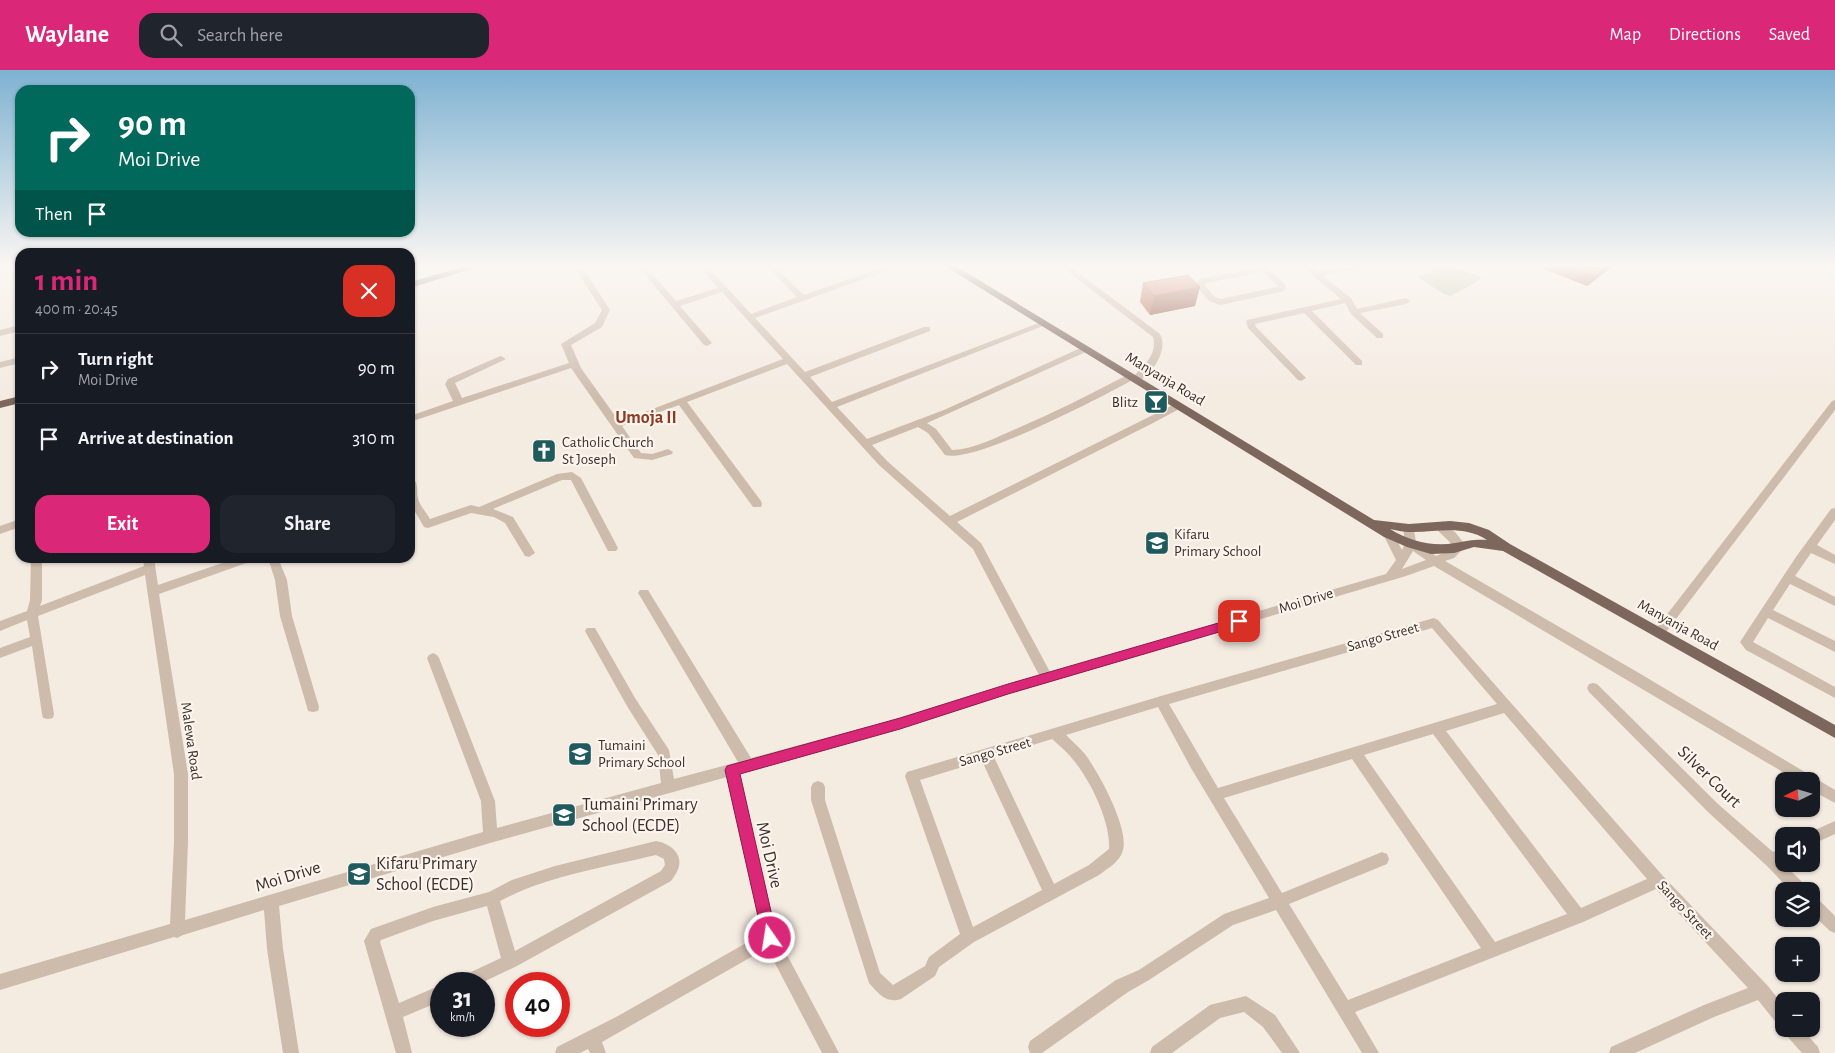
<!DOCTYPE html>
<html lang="en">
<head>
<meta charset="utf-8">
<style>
  body { margin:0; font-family:"Alegreya Sans",sans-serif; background:#20242c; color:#f1f3f6; height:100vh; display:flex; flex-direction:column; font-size:19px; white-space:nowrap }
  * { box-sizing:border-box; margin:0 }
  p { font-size:16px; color:#9ea1a6 }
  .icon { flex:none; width:28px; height:28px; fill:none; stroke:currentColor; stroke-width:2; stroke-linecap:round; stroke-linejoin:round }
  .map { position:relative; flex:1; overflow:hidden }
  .details { position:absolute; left:15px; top:178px; width:400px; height:315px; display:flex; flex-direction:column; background:#171b24; border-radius:15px; box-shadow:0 1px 4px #0004 }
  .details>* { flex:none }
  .hud { position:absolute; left:15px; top:15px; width:400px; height:152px; border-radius:15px; box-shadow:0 1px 4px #0004; background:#00695c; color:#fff; overflow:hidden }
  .needle { width:32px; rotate:265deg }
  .buttons { position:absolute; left:1775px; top:702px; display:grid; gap:10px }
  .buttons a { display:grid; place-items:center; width:45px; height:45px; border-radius:10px; background:#171b24; box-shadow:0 1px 4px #0004; font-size:25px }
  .speed { position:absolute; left:430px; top:902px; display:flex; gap:10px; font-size:25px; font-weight:700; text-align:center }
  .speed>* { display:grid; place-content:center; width:65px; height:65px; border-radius:50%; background:#171b24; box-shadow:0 1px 4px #0004; line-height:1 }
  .speed small { font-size:12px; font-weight:400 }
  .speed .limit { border:8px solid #d22; background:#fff; color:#111 }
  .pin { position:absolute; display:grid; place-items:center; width:42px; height:42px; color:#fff; margin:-21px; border-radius:10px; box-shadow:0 2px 8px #0006 }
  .me { position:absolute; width:55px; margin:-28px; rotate:347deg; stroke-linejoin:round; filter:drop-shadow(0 0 4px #0008) }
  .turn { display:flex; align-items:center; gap:18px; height:105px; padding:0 20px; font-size:22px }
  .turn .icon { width:65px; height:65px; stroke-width:2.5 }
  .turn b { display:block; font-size:35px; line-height:42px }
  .then { display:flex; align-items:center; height:48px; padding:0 20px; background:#0003; gap:10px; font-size:19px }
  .round { display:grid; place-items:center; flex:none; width:52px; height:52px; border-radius:15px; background:#20242c }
  .headline { display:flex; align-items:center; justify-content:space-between; height:85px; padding:0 20px }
  h1 { font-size:30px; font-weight:700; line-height:38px; color:#db2777 }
  .primary-button { display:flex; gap:10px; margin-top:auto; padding:10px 20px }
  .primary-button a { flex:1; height:58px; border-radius:15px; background:#db2777; color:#fff; font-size:20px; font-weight:700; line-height:58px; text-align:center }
  .primary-button a+a { background:#20242c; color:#f1f3f6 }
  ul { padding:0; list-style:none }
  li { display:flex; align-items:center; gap:15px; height:70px; padding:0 20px; border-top:1px solid #363941 }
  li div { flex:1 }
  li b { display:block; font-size:19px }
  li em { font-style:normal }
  header { display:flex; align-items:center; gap:30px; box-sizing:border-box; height:70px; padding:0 25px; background:#db2777; color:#fff }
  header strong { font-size:24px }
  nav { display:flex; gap:28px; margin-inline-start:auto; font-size:18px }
  .search { width:350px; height:45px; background:#20242c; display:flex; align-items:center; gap:12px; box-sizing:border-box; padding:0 18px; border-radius:15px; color:#9ea1a6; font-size:19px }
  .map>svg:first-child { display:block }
</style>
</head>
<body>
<header>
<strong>Waylane</strong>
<div class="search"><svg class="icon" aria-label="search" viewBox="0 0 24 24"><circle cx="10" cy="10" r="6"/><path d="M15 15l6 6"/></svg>Search here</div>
<nav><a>Map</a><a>Directions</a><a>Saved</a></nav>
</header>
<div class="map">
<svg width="1835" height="983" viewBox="0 0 1835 983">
  <rect width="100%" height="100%" fill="#f4ebe1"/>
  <path fill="#b8c4a0" d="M1426,195h23l32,12 -1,2c-10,8 -19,10 -29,17l-7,-2 -28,-18 18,-3z"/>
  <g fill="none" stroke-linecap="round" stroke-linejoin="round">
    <g fill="#cdbbac" fill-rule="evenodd">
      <path d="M637,195h8l31,36 42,-13 -20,-23h8l45,49 46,-17 -32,-32h8l31,30 84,-30h11l-1,2 -143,51 50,54 119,-45h6v4l-120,46 22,25 204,-78 3,-1 4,3 -206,81 30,32 77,-29 141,-64 5,3 -2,2 -161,72 9,6 16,21c23,-1 45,-13 66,-22 37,-16 73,-34 109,-53l7,1c10,-11 24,-22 19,-39l-94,-72h9l92,69c9,16 -9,43 -25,49l-4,-2c-32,17 -155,82 -186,74l-17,-22 -10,-6 -46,18 15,16 63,55 225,-112h6l2,2 -2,2 -28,15 -196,99 24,21 69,129 336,-98 10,-14 -13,-26 1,-3h8l10,19c6,-10 -1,-16 3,-25h8l3,17 20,14 10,-4 7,-6c-6,-8 -14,-13 -19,-20l1,-3 4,-1 16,10 11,14 -12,12 -9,3 194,112 196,117v13l-24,-13v-9h-13l-364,-215 -28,10 -398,118 -107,34 -162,45 38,163 62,117h-17l-55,-105 -165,94 4,11h-16l-2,-4 -8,4h-25l2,-6 61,-31 144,-82 -35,-157 -237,66 -211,63 4,43 16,104h-16l-16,-104 -3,-39 -81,25 -6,3 -3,-1 -174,53v-16l170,-50 4,-82v-68l-29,-199 -107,41 16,98 -1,4 -5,1 -5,-1 -1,-4 -10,-68 -32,12v-10l30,-11 -3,-17 -27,11v-10l27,-10 3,-11 1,-42h11v42l-2,6 104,-40 -1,-8h11l4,27 79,-27h17l-2,3 -93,33 29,180v68l-3,78 298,-88 -2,-31 -54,-143 2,-3 4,-2 4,2 2,3 56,143 2,27 164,-45 -3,-28 -31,-49 -42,-75 2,-3h8l40,70 34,52 5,29 64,-17 -98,-166 -2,-3 2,-3h8l103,168 150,-40 138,-43 -66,-126 -94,-84 -92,-101 -100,38 74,99 1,3 -1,3h-8l-74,-102 -57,21 19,27 11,1 16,-5 5,3 -1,2 -20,6 -18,-2 -63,-90 -161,54v-6l43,-15 -8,-17 3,-5 50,-22 3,-1 5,3 -51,24 7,15 107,-35 -8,-19 34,-21 7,-13 -26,-40 4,-2h3l27,42 -8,17 -31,18 10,23 37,52h6l159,-61 -61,-67 -42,14 32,37 -5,3 -3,-1zM1413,481l13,9 -24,9z"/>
      <path d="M797,195h11l-10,4 -4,-2z"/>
      <path d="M1256,195h8l22,20 -2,6 -64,14 -11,-4 -14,-16 5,-6 58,-11zM1263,202l15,14 -1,1 -56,12 -6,-2 -11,-12 2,-2z"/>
      <path d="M1300,195h9l9,7 37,-7h15l-4,2 -43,9 28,22 6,11 49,-11 4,3 -4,3 -46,9 23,21v4h-6l-26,-24 -6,-11 -33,8 50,50v4h-6l-52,-52 -49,11 1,3 50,51 -5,3 -3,-1 -50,-52 -2,-6 1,-2 94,-21z"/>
      <path d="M20,255v6l-20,5v-6z"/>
      <path d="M20,287v6l-20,5v-6z"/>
      <path d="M1835,330v10l-172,226h-8l-2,-3 2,-3 177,-229z"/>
      <path d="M572,402l9,6 37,70 -2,3h-8l-37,-71h-9l-69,29 20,8 22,36 -6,4 -4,-1 -20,-33 -11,-6 -23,-4 -43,15 -4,-1 -14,-24v-26c10,4 6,14 8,21 1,7 9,15 12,21l41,-14 8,2 78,-33z"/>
      <path d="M1835,438v12l-18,25 18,10v9l-24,-11 -16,23 40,21v9l-45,-22 -17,26 62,31v11l-67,-34 -15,24 82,45v11l-89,-48 -6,-8 56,-85 35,-48z"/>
      <path d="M20,449v8l-20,7v-8z"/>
      <path d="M268,488h10l9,22 5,36 27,91 -1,4 -5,1 -5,-1 -1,-4 -27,-91 -5,-36z"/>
      <path d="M1434,548l4,2 225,256 104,109 17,21v21l-6,-2 -20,-25 -44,17 -79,36h-26l2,-6 93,-42 44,-17 -92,-99 -73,33 -228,90 24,41h-17l-86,-143 -43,15 -84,55 -21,12 -86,61h-12l-2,-6 2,-6 86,-61 23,-10 85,-56 45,-16 -78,-130 -33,-61 -92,28c6,6 13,12 19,19 14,19 44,74 38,96 -3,12 -15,18 -24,25l-125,67 -35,25 -4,9 -34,23c-15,5 -23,-6 -32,-16l-58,-183v-13l2,-4 5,-2 5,2 2,4v13l55,173 13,12 32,-19 4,-9 31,-23 -55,-158 2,-4 254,-76zM1432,558l65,76 -279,84 -49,-84zM1504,643l143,166 -66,29 -135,-177zM1433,664l134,180 -72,28 -131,-187zM1052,669c8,7 16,14 23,23 16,20 36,61 34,87l-20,16 -35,19 -60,-127zM1352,689l129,189 -133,52 -59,-96 98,-40 2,-5 -2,-5 -5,-2 -100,41 -58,-95zM982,691l60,129 -69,37 -53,-147z"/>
      <path d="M1593,613l4,1 121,120 55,48 11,-5 -2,15 24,24 2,5h-17l-25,-26 -58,-53 -119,-120 -2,-4 2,-4z"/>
      <path d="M1835,751v13l-24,11v-9h-6l1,-2z"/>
      <path d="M656,771c12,2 26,11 23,25 -1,5 -5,11 -8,15l-156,86 -36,17h-26l3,-5 45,-21 -14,-52 -54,15 -52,19 -1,2 19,61 42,-18v16l-38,16 9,36h-16l-32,-112 7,-12 62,-22 56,-15 23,-12 43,-14zM656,785l8,4 1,6 -4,6 -146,80 -15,-50c46,-25 106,-34 156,-46z"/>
      <path d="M1811,825l5,2 19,19v17l-5,-2 -19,-18z"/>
      <path d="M1246,926l29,19 25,38h-18l-19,-26 -19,-15 -24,6 -48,35h-22l2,-6 58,-42z"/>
      <path d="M1784,959h18l16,18 2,6h-18l-16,-18z"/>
    </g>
    <g fill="#7d675c" fill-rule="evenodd">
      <path d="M470,195h14l-74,23v-6z"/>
      <path d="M943,195h11l420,255 35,4 41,-3 19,2 20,7 21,14 325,181v13l-332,-187 -29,-4 -20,6 -23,1 -24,-7 -23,-10zM1390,459c6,1 13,3 19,3 27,1 53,-8 78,8 -12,-1 -20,1 -32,3 -23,4 -45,-2 -65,-14z"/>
      <path d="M20,326v7l-20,5v-7z"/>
    </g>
  </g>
  <g fill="#ac5a40">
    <path d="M1534,195h80l-27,21z"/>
    <path d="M1143,213l52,23 -45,9 -10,-13z"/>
  </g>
  <g fill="#8c4a34">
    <path d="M1608,195h6l-27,21 6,-9z"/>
    <path d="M1200,217l-5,19 -45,9 4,-19z"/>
  </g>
  <g fill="#c8694b" stroke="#8c4a34">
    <path d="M1562,195h46l-15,12z"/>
    <path d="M1188,205l12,12 -46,9 -11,-13z"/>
  </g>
  <linearGradient id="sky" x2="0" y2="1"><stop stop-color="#7eb2d2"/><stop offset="0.59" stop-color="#faf6f2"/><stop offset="1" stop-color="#faf6f2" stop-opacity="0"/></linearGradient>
  <rect width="1835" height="332" fill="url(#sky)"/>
  <path fill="#db2777" stroke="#8e194d" d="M1239,547l4,1 2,3 -2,4 -235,69 -108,35 -160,45 37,164 -2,5 -5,2 -6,-2 -39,-173 2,-4 173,-48 108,-34z"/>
  <defs>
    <symbol id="bar-square" viewBox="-11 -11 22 22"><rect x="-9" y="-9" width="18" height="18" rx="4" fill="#1f5a5e" stroke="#fbf5ee"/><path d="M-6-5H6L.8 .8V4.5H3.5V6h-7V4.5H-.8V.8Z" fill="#fff"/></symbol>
    <symbol id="church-square" viewBox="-11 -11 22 22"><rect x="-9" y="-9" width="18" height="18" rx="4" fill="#1f5a5e" stroke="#fbf5ee"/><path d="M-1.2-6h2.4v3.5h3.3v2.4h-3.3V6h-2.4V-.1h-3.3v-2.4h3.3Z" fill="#fff"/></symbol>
    <symbol id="school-square" viewBox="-11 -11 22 22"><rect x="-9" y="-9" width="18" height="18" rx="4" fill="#1f5a5e" stroke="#fbf5ee"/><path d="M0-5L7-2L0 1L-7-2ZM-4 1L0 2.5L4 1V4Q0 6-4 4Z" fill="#fff"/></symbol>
  </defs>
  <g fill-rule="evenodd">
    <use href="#bar-square" x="1142" y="318" width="28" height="28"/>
    <use href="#church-square" x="530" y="367" width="28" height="28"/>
    <use href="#school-square" x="1143" y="459" width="28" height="28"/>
    <use href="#school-square" x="566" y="670" width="28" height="28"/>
    <use href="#school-square" x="550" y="731" width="28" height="28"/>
    <use href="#school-square" x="345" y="790" width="28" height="28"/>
  </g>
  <g text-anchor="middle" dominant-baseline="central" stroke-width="4.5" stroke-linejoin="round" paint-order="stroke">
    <g font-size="15" fill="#3b302b" stroke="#fbf5ee">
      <text transform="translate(1165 309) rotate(31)">Manyanja Road</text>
      <text transform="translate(1306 531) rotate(-17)">Moi Drive</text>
      <text transform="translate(1678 555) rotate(29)">Manyanja Road</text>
      <text transform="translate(1383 567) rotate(-16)">Sango Street</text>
      <text transform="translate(191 671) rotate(82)">Malewa Road</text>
      <text transform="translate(995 682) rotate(-16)">Sango Street</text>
      <text transform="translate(1685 840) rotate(47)">Sango Street</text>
    </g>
    <g font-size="15" fill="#3b302b" stroke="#fbf5ee" text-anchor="start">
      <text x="1138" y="332" text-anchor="end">Blitz</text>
      <text x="562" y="372">Catholic Church<tspan x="562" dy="17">St Joseph</tspan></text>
      <text x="1174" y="464">Kifaru<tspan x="1174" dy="17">Primary School</tspan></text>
      <text x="598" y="675">Tumaini<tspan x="598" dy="17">Primary School</tspan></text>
    </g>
    <g font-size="18" font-weight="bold" fill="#8c3b22" stroke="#fbf5ee">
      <text x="646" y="348">Umoja II</text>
    </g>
    <g font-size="18" fill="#3b302b" stroke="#fbf5ee">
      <text transform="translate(1709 707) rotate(44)">Silver Court</text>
      <text transform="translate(769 785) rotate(77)">Moi Drive</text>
      <text transform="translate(288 807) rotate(-17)">Moi Drive</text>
    </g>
    <g font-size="18" fill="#3b302b" stroke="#fbf5ee" text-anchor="start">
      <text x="582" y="735">Tumaini Primary<tspan x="582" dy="21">School (ECDE)</tspan></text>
      <text x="376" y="794">Kifaru Primary<tspan x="376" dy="21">School (ECDE)</tspan></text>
    </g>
  </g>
</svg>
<div class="buttons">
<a><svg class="needle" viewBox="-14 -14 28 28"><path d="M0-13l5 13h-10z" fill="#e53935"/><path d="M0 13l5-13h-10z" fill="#9ea1a6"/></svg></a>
<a><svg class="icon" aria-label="sound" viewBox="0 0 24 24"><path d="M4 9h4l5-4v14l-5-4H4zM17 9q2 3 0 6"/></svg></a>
<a><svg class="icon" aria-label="layers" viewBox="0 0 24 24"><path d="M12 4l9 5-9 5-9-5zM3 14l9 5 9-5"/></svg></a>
<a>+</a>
<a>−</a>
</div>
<div class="speed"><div>31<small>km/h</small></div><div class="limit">40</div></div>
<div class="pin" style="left:1239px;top:551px;background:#d93025"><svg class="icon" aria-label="arrive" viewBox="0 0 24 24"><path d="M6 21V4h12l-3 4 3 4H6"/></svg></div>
<svg class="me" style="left:770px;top:868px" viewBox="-20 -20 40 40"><circle r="17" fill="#db2777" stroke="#fff" stroke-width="3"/><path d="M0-11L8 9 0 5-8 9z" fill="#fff"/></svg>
<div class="hud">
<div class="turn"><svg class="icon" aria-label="right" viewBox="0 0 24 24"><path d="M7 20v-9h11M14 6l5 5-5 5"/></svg><div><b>90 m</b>Moi Drive</div></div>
<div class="then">Then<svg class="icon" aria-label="arrive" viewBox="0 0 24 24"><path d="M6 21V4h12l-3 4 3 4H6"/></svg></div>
</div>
<section class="details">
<div class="headline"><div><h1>1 min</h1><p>400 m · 20:45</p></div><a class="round" style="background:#d93025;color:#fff"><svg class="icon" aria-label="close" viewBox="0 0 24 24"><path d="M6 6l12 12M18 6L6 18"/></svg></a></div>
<ul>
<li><svg class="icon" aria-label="right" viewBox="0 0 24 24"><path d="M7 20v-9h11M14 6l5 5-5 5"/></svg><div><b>Turn right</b><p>Moi Drive</p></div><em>90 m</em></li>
<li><svg class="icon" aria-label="arrive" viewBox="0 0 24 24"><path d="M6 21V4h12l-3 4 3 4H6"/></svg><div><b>Arrive at destination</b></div><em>310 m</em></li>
</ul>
<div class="primary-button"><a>Exit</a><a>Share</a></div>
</section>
</div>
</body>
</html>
